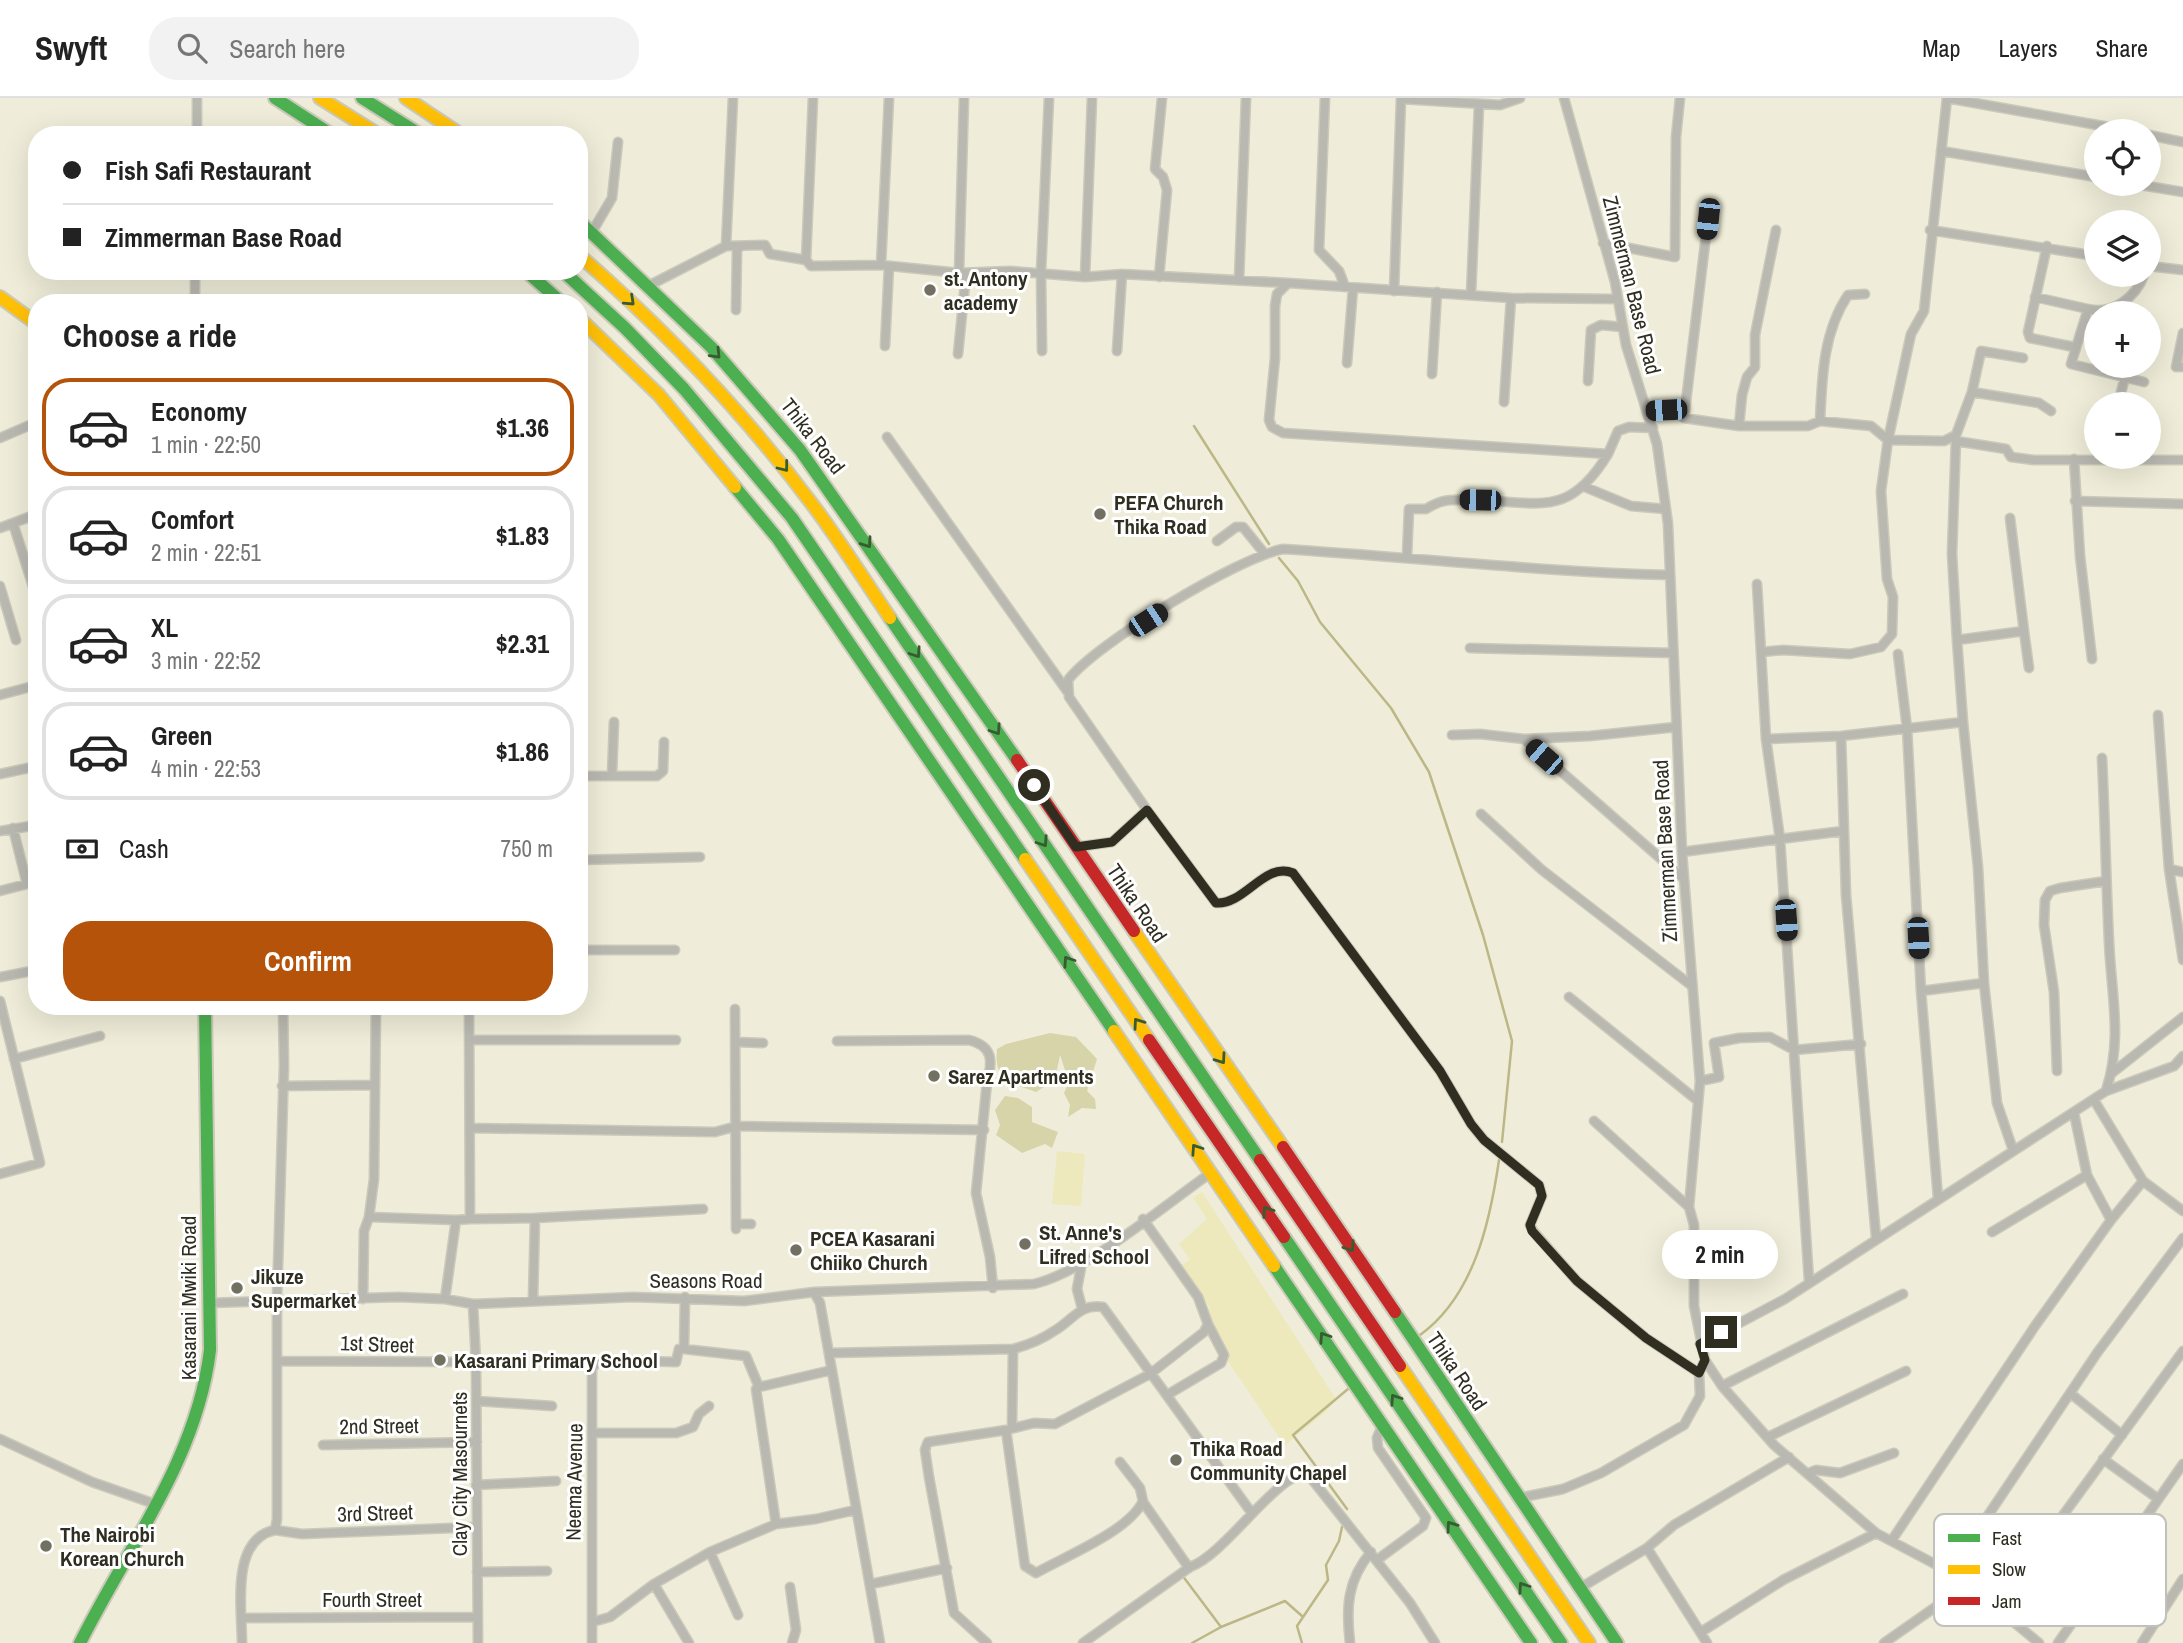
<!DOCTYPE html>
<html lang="en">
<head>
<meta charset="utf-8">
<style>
  :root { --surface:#fff; --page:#f2f2f2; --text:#222; --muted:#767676; --line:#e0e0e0; --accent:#b45309 }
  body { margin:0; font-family:"Archivo Narrow",sans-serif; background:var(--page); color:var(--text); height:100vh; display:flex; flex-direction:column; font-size:26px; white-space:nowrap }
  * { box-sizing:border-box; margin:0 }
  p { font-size:23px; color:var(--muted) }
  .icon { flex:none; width:38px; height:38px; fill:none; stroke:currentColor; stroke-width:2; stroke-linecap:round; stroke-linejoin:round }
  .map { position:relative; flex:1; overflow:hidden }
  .side { position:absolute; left:28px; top:196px; width:560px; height:721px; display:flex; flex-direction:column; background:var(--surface); border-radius:28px; box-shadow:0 7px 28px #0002 }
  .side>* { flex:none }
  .hud { position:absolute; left:28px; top:28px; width:560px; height:154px; border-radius:28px; box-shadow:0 7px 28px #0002; display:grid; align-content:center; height:154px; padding:0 35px; background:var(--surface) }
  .controls { position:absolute; left:2084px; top:21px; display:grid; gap:14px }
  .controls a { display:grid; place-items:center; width:77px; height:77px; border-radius:50%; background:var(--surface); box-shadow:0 7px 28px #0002; font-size:35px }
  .end { position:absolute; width:32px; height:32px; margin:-16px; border:9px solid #2f2e20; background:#fff; box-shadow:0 0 0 4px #fff }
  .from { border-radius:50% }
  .bubble { position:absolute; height:49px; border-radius:24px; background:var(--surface); box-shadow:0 7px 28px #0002; font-size:23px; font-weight:700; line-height:49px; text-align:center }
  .car { position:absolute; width:21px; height:42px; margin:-21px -10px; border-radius:9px; box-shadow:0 0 5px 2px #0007; background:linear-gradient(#222 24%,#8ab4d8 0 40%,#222 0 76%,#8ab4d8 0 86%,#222 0) }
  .hud b { display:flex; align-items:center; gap:24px; height:66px; font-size:26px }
  .hud b+b { border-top:2px solid var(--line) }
  .hud i { width:18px; height:18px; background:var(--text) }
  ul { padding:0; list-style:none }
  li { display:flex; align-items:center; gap:21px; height:98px; margin:0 14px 10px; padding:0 21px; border:4px solid var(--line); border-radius:28px }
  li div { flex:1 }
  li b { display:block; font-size:26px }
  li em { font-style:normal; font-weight:700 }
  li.current { border-color:var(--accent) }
  li>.icon { width:63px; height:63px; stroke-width:1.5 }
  h2 { padding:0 35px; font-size:32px; line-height:84px }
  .pay { display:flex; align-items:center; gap:18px; height:77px; padding:0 35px; font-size:26px }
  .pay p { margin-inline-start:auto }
  .primary-button { display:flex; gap:14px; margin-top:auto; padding:14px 35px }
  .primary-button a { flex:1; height:80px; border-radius:28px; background:var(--accent); color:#fff; font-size:28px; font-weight:700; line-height:80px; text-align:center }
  header { display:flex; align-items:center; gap:42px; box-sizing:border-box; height:98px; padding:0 35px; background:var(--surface); border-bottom:2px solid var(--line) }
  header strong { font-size:33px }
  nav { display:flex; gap:38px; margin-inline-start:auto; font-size:24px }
  .search { width:490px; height:63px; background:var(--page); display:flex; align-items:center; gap:18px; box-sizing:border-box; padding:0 24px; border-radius:28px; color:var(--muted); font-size:26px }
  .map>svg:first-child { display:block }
</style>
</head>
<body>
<header>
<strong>Swyft</strong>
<div class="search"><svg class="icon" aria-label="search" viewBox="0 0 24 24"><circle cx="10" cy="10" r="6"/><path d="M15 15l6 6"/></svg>Search here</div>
<nav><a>Map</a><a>Layers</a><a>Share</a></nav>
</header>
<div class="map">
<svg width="2183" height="1545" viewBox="0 0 2183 1545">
  <rect width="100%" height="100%" fill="#efedd9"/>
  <!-- green -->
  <path fill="#ede9bd" d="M1057,1053L1085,1056L1081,1108L1052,1106Z
    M1202,1094L1336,1301C1324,1320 1301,1331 1285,1348L1213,1241L1209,1209L1181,1167L1190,1162L1179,1146L1207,1121L1193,1100Z"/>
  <!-- forest -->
  <path fill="#d8d4a9" d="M1050,935L1076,939L1097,961L1087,993L1095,1001L1096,1011L1082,1010L1068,1019L1070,1007L1064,995L1069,984L1060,957L1055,982L1036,994C1009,984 994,983 997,951L1006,946Z
    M1005,998L1018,1000L1032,1009V1024L1058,1034L1052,1050L1045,1046L1022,1055L996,1037L1000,1027L995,1012Z"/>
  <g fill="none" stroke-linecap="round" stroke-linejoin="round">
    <!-- stream -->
    <path stroke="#bcb787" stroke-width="2.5" d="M1194,328L1269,446
      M1279,460L1298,483L1320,524L1391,610L1429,674L1483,837L1512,943L1502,1044
      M1420,1237C1474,1198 1490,1124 1499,1062
      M1347,1411L1293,1337L1348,1291
      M1182,1477L1221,1529L1285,1503L1302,1518
      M1192,1545L1221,1529
      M1302,1545L1297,1528L1328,1482L1326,1467L1339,1443L1342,1429"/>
    <defs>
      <path id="street" d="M197,0V37
        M1325,0L1319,152L1339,173L1345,189
        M1947,0L2131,33
        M2149,37L2183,44
        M1941,53L2096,79
        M2135,86L2183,94
        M1930,132L2096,158
        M592,134L612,100L618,44
        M1603,145L1675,159L1676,39L1680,0
        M726,148L765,147L770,156L806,162L811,168L881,167L959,175L1010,173L1085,179L1122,176L1288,185
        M2047,148L2028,234L2030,240L2074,249
        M806,162L813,0
        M881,167L889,0
        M2149,168L2183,172
        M959,175L964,0
        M1085,179L1092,0
        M1159,179L1167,92L1163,79L1155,71L1162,0
        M1239,182L1246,0
        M650,187L726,148L733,0
        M1394,193L1401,1L1500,7L1520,0
        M1471,197L1479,7
        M2035,199L2088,211
        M1618,201L1511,200L1288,185L1277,196L1275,208V260L1269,322L1272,329L1283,335L1608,356L1618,333L1629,329L1653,330
        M195,205V173
        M736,212L737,152L741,148
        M2183,235L2176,269H2183
        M885,248L889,168
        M1042,253L1041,174L1049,0
        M1117,253L1122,176
        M958,256L966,176
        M1347,265L1353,190
        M1432,276L1437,194
        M1588,283L1591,232L1601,227L1622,229
        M2144,284L2071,266L2088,211C2113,217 2136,199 2144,177
        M1972,294L1981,253L2023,260
        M1504,304L1511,200
        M2118,306L2125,279
        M1648,312H1676L1684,320L1739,328H1808L1820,323L1871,328L1888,342L1944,343L1956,337L1972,294L2039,305L2051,313
        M1684,320L1708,121
        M1820,323C1822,280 1823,234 1848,197L1865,196
        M1739,328L1742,297L1747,279L1755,269V237L1776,132
        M887,339L1067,593
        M0,340L37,324
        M1956,340L1952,456L1957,542
        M1956,343L2006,351L2011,359L2034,362H2183
        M2074,361L2080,458L2092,561
        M1585,389L1631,408L1666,411
        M2075,403L2183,406
        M2010,420L2024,533
        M13,425L37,501
        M0,430L37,416
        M1217,443L1236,429H1243L1264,455
        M1407,458L1409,411H1426C1441,401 1453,401 1472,402C1538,403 1568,422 1608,356
        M0,488L16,542
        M1470,550L1672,555
        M1761,554L1783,552L1850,556L1881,549L1892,536L1893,499L1887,481L1881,393L1888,342L1911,236L1924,213L1947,0
        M1898,556L1907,630L1921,893L1938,1100
        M0,597L37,587
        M2158,617L2169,771L2183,774
        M1963,624L1957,542L2024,533L2029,570
        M1452,637L1480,636L1524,641L1590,638L1676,629
        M1841,638L1846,797L1876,1139
        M1524,641L1684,781
        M1766,641L1841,638L1963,624L1978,769L1984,885
        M0,676L37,668
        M579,678H657L663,673L664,644
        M612,678L614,624
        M1147,712L1216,805C1245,807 1265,763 1293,775L1440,973L1471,1026L1484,1042L1539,1087L1542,1098L1530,1127L1533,1133L1577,1183L1646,1240L1699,1275
        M1481,716L1542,772L1692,888
        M0,733L37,727
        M1076,749L1112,744L1147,712L1069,599L1068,582C1095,546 1239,459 1283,451C1412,459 1541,474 1669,477
        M1682,754L1780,741L1766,641L1757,486
        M579,762L700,759
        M2169,771L2183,862
        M0,793L27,786L13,730
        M579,852H675
        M0,879L37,872
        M1921,893L1984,885L1997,1005L2013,1052
        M1569,899L1698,1003
        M0,903L40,1065L0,1076
        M376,908L374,1081L369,1119L456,1122
        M735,911L736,1131
        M469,942H676
        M837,943L969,942C993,948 993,963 987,984L976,1095L990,1159L993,1190
        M735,944L763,945
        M14,961L100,938
        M2057,973L2054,894L2044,827L2045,802L2050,793L2060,790L2106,783
        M2112,975L2183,919
        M1700,983L1719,979L1714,945L1739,940L1770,939L1794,952L1861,946
        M282,988L375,987
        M2106,993L2174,968L2183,958
        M2094,1002L2143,1083L2183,1113
        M1594,1023L1689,1109
        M471,1030L715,1034L737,1028L984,1032
        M470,1121L535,1120
        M2111,1122L2143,1083
        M736,1126H751
        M1992,1134L2087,1077
        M1082,1164L1077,1191L1082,1210
        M1809,1183L1780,741L1843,733
        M814,1194L820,1205L880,1545
        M363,1201L364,1133L369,1119
        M445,1201L456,1122L470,1121L469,908
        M533,1202L535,1120L703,1111
        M209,1205L398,1199L445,1201L473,1206L633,1199L744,1203L814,1194L1034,1186C1086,1174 1166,1106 1212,1074
        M473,1206L476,1264L478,1545
        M1700,1246L1785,1201L2106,993C2123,940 2111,896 2109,843C2106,782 2105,722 2102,660
        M684,1251L746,1258L759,1289L756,1291L776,1426
        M829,1255L1013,1251C1028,1247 1041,1242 1054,1233C1072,1223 1080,1205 1103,1209L1251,1414
        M1705,1262L1722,1288L1774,1347L1876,1435L1950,1474L1964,1489L1994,1512L2004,1516L2039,1545
        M277,1263L476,1264
        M1722,1288L1903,1196
        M759,1289L832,1272
        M2070,1295L2122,1337
        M1167,1297L1221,1265L1224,1257L1208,1226
        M477,1303L552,1308
        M1012,1329L1013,1251
        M1006,1332L1034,1325L1055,1326L1150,1276L1204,1234L1208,1226L1198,1199L1143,1121
        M593,1335H676L693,1329L699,1316L709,1308
        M1768,1339L1906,1273
        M0,1341L92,1384L155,1406
        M323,1347L477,1344
        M2103,1361L2157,1400
        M1809,1375L1816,1372L1840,1375L1894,1355
        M476,1387L556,1383
        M1519,1400L1563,1391L1601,1375L1684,1327L1700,1298L1699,1275L1705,1262L1694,1208V1127L1689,1109L1700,983L1682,754L1668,426L1657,346L1626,247L1615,184L1564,0
        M1143,1404L1189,1470
        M275,1432L302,1436L477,1429
        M1892,1442L2035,1228L2111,1122L2087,1077L2074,1015
        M710,1454L738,1517
        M1377,1462L1423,1428L1426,1420L1378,1350L1377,1340L1382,1328
        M477,1474L547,1473
        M1950,1474L2097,1255L2183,1140
        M654,1486L689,1545
        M871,1486L947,1470
        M790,1489L796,1532L792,1545
        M1580,1490L1647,1450
        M2004,1516L2061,1420L2183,1253
        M242,1520L478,1519
        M592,1524L610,1519L654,1486L710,1454L776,1426L816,1421L855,1412
        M1701,1534L1783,1482L1876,1435
        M242,1545C242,1511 230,1441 275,1432L277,1421V1202L284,968L283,908
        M592,1545V1271L596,1265L608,1262L676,1264L679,1251H684L685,1199
        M987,1545L954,1515L929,1379L925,1352L928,1344L1006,1332L1025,1468L1036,1475C1066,1458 1129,1433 1143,1403L1140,1390L1120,1364
        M1083,1545L1190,1469C1226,1456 1275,1377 1307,1375L1410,1505L1435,1545
        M1350,1545C1346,1510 1347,1482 1371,1454
        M1707,1545L1647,1450L1674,1427L1789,1359
        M1884,1545L1964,1489
        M2058,1545L2183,1366
        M2142,1545L2183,1481"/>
      <path id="fast" d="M275,0L332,37
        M362,0L421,37
        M579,123L711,249L800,352L1017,662
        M526,173L562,205
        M563,173L625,230L684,291L792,420L1025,761
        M735,389L778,441L1114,933
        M890,520L1260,1062
        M1284,1139L1561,1545
        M1274,1168L1531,1545
        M1395,1214L1617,1545
        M80,1545C128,1449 197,1361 210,1252L205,908"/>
      <path id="slow" d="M320,0L379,37
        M406,0L461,37
        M579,157C666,233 746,317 815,410C841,445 865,483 890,520
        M0,199L37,226
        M579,220L659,297L735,389
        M1025,761L1149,942
        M1134,833L1283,1049
        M1114,933L1274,1168
        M1400,1268L1589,1545"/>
      <path id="jam" d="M1017,662L1134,833
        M1149,942L1284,1139
        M1283,1049L1395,1214
        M1260,1062L1400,1268"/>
    </defs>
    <!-- street casing -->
    <use href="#street" stroke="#cbc9b9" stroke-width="11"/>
    <!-- fast casing -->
    <use href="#fast" stroke="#cbc9b9" stroke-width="16"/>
    <!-- slow casing -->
    <use href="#slow" stroke="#cbc9b9" stroke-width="16"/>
    <!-- jam casing -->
    <use href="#jam" stroke="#cbc9b9" stroke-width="16"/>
    <!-- street -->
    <use href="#street" stroke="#b9b8b1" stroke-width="8"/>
    <!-- fast -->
    <use href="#fast" stroke="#4caf50" stroke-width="12"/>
    <!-- slow -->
    <use href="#slow" stroke="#ffc107" stroke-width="12"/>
    <!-- jam -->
    <use href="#jam" stroke="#c62828" stroke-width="12"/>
  </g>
  <!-- one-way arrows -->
  <defs><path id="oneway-chevron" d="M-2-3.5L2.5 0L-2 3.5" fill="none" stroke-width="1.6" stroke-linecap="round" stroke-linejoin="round" transform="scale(1.75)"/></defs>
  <g stroke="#395b31">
    <use href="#oneway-chevron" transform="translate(630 203) rotate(43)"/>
    <use href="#oneway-chevron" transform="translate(716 256) rotate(46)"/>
    <use href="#oneway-chevron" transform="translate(784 369) rotate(52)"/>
    <use href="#oneway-chevron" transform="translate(867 445) rotate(55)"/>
    <use href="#oneway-chevron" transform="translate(916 555) rotate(56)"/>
    <use href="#oneway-chevron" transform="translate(996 632) rotate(56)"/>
    <use href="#oneway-chevron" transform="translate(1043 744) rotate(56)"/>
    <use href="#oneway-chevron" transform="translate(1068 863) rotate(-124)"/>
    <use href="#oneway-chevron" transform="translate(1138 925) rotate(-125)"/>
    <use href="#oneway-chevron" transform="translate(1221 961) rotate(55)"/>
    <use href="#oneway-chevron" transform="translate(1196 1051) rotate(-124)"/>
    <use href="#oneway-chevron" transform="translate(1267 1113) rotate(-124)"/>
    <use href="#oneway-chevron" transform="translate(1350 1149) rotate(56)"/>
    <use href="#oneway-chevron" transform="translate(1324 1239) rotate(-124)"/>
    <use href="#oneway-chevron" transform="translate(1395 1301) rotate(-124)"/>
    <use href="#oneway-chevron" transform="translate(1451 1428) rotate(-125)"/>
    <use href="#oneway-chevron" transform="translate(1523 1489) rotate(-124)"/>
  </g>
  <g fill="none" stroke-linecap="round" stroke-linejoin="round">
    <!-- route -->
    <path stroke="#2f2e20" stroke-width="9" d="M1034,687L1076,749L1112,744L1147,712L1216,805C1245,807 1265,763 1293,775L1440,973L1471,1026L1484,1042L1539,1087L1542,1098L1530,1127L1532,1133L1577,1183L1646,1240L1699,1275L1705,1262L1700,1246L1721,1234"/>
  </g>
  <!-- markers -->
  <g fill="#727161" stroke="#fff" stroke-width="2.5">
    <circle cx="930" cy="192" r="7"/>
    <circle cx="1100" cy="416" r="7"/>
    <circle cx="934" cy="978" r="7"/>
    <circle cx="1025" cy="1146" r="7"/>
    <circle cx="796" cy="1152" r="7"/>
    <circle cx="237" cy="1190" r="7"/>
    <circle cx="440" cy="1262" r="7"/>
    <circle cx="1176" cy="1362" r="7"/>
    <circle cx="46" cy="1448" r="7"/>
  </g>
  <g text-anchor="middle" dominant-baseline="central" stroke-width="6" stroke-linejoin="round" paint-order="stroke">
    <!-- poi labels -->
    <g font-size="21" font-weight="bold" fill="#2f2e20" stroke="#fff" text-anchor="start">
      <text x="944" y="180">st. Antony<tspan x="944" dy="24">academy</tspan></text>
      <text x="1114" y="404">PEFA Church<tspan x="1114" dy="24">Thika Road</tspan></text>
      <text x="948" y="978">Sarez Apartments</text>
      <text x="1039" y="1134">St. Anne's<tspan x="1039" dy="24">Lifred School</tspan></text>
      <text x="810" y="1140">PCEA Kasarani<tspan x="810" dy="24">Chiiko Church</tspan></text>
      <text x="251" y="1178">Jikuze<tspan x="251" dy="24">Supermarket</tspan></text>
      <text x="454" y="1262">Kasarani Primary School</text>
      <text x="1190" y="1350">Thika Road<tspan x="1190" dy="24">Community Chapel</tspan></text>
      <text x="60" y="1436">The Nairobi<tspan x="60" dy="24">Korean Church</tspan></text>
    </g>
    <!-- street labels -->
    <g font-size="21" fill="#2f2e20" stroke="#fff">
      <text transform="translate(1632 187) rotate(76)">Zimmerman Base Road</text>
      <text transform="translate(813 338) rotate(52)">Thika Road</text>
      <text transform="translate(1665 753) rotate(-93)">Zimmerman Base Road</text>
      <text transform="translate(1137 805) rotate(56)">Thika Road</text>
      <text x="706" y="1182">Seasons Road</text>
      <text transform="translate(188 1200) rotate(-90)">Kasarani Mwiki Road</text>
      <text transform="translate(377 1246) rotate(2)">1st Street</text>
      <text transform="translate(1457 1273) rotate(56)">Thika Road</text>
      <text transform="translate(379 1328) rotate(-1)">2nd Street</text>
      <text transform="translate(459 1376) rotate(-90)">Clay City Masournets</text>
      <text transform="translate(574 1384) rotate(-89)">Neema Avenue</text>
      <text transform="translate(375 1415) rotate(-2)">3rd Street</text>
      <text x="372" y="1501">Fourth Street</text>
    </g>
  </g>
  <!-- legend -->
  <rect x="1934" y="1416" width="232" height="112" rx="10" fill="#fff" stroke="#c1c0bc" stroke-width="2"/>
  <rect x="1948" y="1436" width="32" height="8" fill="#4caf50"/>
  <rect x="1948" y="1467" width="32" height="9" fill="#ffc107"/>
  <rect x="1948" y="1499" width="32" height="8" fill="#c62828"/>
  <g font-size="19" fill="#2f2e20">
    <text x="1992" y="1447">Fast</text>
    <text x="1992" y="1478">Slow</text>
    <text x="1992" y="1510">Jam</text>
  </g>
</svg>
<div class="controls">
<a><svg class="icon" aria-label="locate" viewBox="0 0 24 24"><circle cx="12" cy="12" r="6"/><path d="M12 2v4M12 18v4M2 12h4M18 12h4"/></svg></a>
<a><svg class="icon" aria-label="layers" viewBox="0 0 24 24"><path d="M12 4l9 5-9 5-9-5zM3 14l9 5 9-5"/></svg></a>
<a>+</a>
<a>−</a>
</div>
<i class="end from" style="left:1034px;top:687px"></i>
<i class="end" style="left:1721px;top:1234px"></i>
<div class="bubble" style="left:1662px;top:1132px;width:116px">2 min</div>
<i class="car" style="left:1708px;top:121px;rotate:186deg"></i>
<i class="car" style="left:1666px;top:312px;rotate:267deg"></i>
<i class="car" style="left:1480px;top:402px;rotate:271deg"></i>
<i class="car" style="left:1148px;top:522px;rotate:57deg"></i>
<i class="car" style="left:1544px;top:659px;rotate:311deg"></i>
<i class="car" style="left:1786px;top:822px;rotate:176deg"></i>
<i class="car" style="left:1918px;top:840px;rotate:177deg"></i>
<div class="hud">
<b><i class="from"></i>Fish Safi Restaurant</b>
<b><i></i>Zimmerman Base Road</b>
</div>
<section class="side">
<h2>Choose a ride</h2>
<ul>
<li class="current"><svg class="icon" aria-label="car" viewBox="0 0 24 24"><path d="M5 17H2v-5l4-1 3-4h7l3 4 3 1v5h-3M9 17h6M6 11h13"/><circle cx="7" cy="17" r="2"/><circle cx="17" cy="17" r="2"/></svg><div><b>Economy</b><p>1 min · 22:50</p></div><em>$1.36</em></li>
<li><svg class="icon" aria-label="car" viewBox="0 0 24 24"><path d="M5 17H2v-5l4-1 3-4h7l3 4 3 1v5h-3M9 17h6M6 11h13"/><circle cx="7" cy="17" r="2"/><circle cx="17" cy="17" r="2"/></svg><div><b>Comfort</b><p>2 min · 22:51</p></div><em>$1.83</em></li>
<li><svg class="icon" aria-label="car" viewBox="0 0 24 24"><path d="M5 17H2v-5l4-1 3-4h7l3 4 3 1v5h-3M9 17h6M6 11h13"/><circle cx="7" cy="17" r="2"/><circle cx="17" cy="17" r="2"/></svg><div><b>XL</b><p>3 min · 22:52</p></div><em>$2.31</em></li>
<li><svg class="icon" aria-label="car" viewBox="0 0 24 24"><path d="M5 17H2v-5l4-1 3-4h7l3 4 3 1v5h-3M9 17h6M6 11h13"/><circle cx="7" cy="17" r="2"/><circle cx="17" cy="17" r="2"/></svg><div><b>Green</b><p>4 min · 22:53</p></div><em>$1.86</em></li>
</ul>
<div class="pay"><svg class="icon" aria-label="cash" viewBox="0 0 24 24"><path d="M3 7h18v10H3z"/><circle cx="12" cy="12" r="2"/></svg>Cash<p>750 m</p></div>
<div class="primary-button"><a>Confirm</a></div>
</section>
</div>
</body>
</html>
